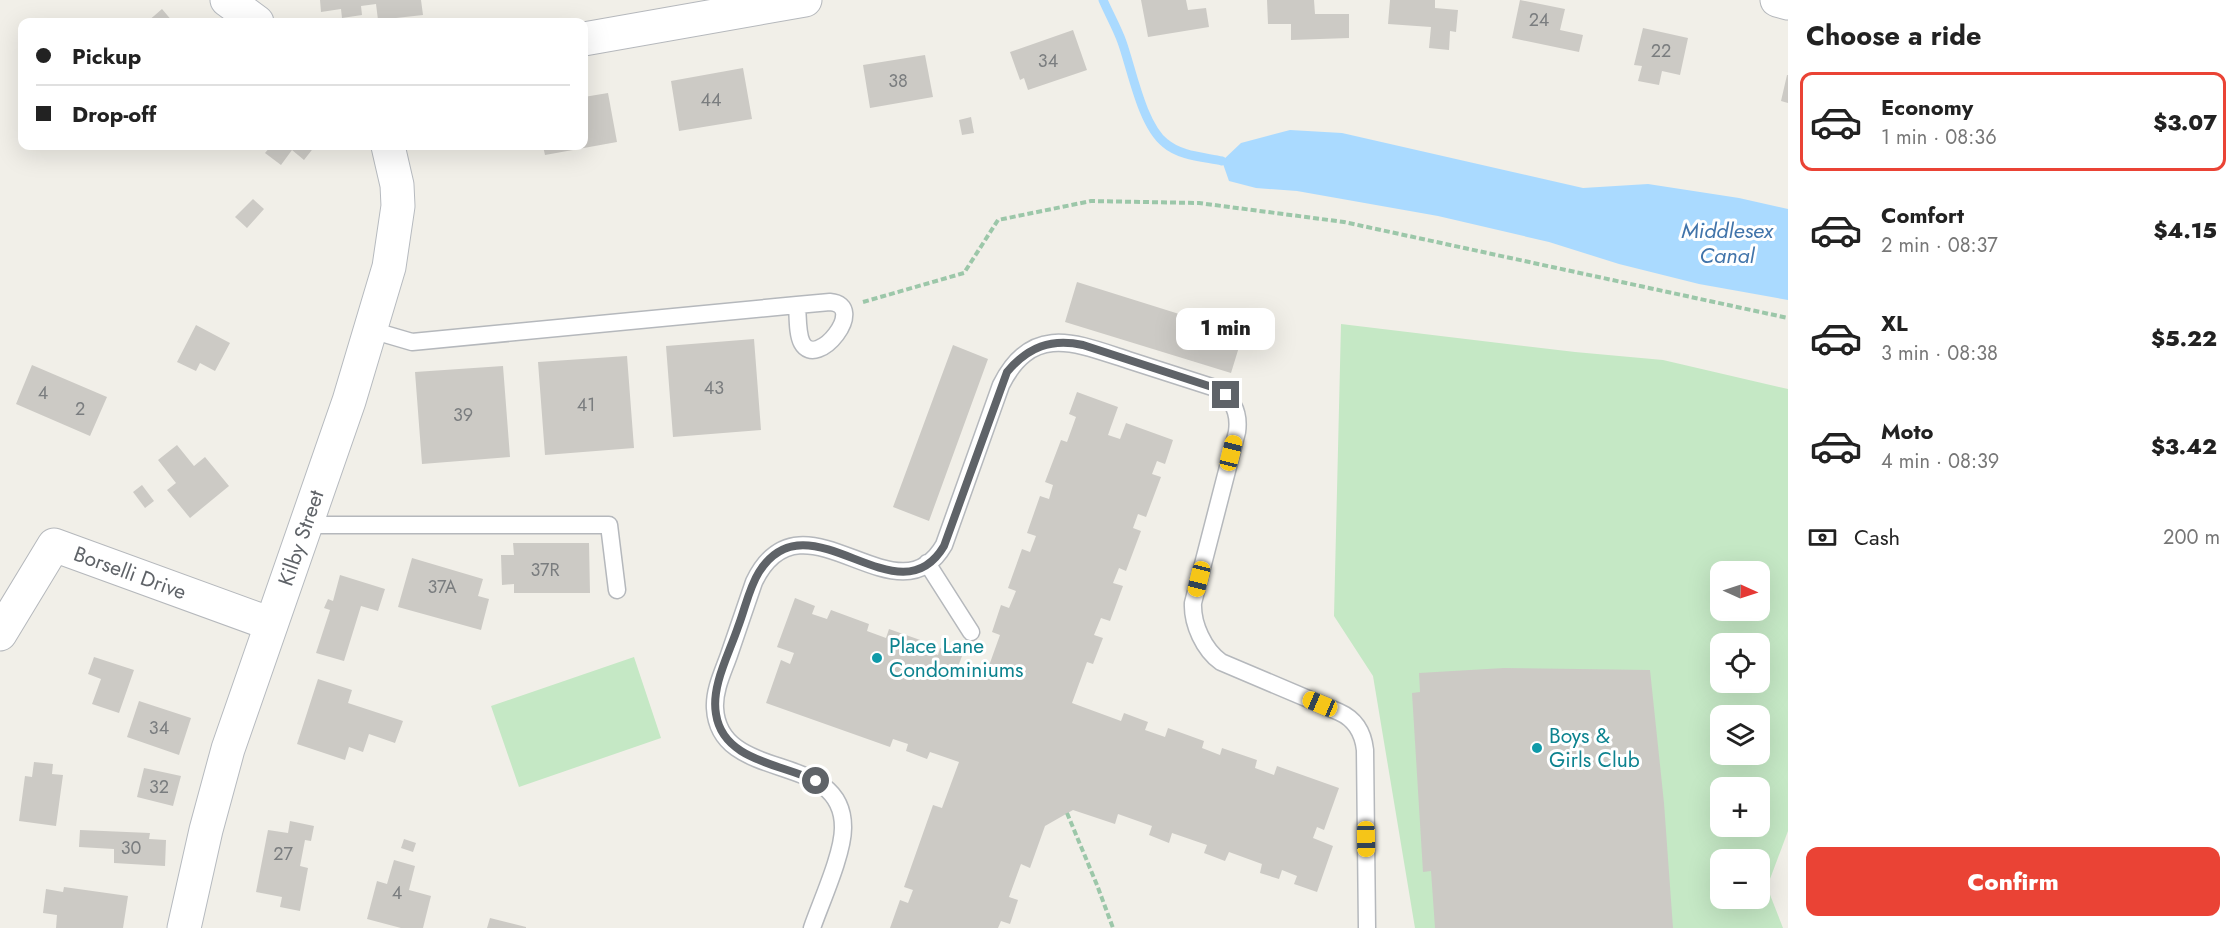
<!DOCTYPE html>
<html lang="en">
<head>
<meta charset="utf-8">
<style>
  :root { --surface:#fff; --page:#f6f6f6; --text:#222; --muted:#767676; --line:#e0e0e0; --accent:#ea4335 }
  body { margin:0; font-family:Jost,sans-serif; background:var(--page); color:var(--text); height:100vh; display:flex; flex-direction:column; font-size:22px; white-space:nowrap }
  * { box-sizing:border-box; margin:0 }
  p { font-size:20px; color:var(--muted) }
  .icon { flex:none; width:33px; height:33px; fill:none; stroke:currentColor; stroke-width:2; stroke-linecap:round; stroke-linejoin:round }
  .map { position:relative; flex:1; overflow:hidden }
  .drawer { display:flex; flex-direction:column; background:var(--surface); width:450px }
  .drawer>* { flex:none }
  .guide { position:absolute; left:18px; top:18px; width:570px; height:132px; border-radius:12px; box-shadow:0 6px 24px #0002; display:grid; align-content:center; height:132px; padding:0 18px; background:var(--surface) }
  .needle { width:39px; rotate:93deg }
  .buttons { position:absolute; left:1710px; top:561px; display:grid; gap:12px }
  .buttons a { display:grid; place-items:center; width:60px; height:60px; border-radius:12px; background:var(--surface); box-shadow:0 6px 24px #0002; font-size:30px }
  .end { position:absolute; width:27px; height:27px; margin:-14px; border:8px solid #5f6368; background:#fff; box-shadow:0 0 0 3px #fff }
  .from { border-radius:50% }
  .bubble { position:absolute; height:42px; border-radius:12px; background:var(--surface); box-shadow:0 6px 24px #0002; font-size:20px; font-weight:800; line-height:42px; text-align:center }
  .car { position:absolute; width:18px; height:36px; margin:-18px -9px; border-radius:8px; box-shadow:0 0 4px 2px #0007; background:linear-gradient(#f5c518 24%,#345 0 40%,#f5c518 0 76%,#345 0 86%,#f5c518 0) }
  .guide b { display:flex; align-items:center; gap:21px; height:57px; font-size:22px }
  .guide b+b { border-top:2px solid var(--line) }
  .guide i { width:15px; height:15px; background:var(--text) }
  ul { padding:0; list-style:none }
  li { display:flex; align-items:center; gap:18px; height:99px; margin:0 12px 9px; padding:0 6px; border:3px solid transparent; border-radius:12px }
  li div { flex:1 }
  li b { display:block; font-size:22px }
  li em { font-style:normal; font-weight:800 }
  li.on { border-color:var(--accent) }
  li>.icon { width:54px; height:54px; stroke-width:1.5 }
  h2 { padding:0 18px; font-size:27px; line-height:72px }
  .pay { display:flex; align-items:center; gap:15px; height:66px; padding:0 18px; font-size:22px }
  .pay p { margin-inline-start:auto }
  .button { display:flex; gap:12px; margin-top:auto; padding:12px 18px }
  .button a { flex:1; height:69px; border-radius:12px; background:var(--accent); color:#fff; font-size:24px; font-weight:800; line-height:69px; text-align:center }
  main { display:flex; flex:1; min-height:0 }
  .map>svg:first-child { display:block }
</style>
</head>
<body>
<main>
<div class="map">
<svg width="1788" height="928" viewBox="0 0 1788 928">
  <rect width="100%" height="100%" fill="#f1efe8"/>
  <!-- green -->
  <path fill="#c5e8c5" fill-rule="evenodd" d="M1341,324L1575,352L1663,360L1788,389V831L1767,887L1783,928H1415L1373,676L1334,616ZM1720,572H1760V610H1720ZM1720,644H1760V682H1720ZM1720,716H1760V754H1720ZM1720,788H1760V826H1720ZM1720,860H1760V898H1720Z
    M634,657L661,738L519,787L491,706Z"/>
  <!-- water -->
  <path fill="#aadaff" d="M1290,130L1342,133L1583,188L1648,184L1739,198L1788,209V300L1699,284L1619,264L1549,242L1438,216L1297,191L1256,188L1229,181L1222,161L1241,143Z"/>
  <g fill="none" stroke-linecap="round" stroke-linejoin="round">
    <!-- stream -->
    <path stroke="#aadaff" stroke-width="9" d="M1103,0C1109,14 1117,28 1122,42C1132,70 1142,125 1165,143C1180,156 1203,157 1222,161"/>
  </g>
  <!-- building -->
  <path fill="#cccac5" d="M320,0H421L423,15L378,20L376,4L361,6L362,15L342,18L341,9L321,12Z
    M1141,0H1186L1188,10L1206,8L1209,27L1148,37Z
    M1267,0H1314L1315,14H1349V38L1291,40V24H1268Z
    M1390,0H1435V8L1458,10L1456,32L1450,31L1449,50L1429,48L1431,27L1388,24Z
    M1520,0L1565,9L1560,30L1583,35L1579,52L1512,38Z
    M162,9L173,22H147Z
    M1643,28L1688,38L1680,75L1662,71L1659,85L1638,81L1642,66L1634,65Z
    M1073,30L1087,70L1028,90L1024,78L1020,80L1010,52Z
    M925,55L933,97L870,108L863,65Z
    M743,68L752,119L679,131L671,81Z
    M1787,75H1788V103L1781,101Z
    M608,93L617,142L545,155L543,146H584V97Z
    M971,117L974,133L962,135L959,120Z
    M271,146H315L304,160L292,150L281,165L265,153Z
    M253,199L264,209L247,228L235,217Z
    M1077,282L1243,334L1231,373L1065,322Z
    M196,325L230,343L215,371L200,363L196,371L177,362Z
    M754,339L761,430L673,437L666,346Z
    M953,345L988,359L929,521L893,507Z
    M627,356L634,448L545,455L538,362Z
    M32,365L107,397L90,436L16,404Z
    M503,366L510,457L422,464L415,372Z
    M1077,392L1118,407L1108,435L1120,439L1126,423L1173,440L1165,464L1157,461L1152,474L1161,477L1146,517L1138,514L1133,528L1141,531L1126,571L1119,568L1113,583L1123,586L1110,621L1101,618L1094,635L1103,638L1093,664L1087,662L1072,703L1121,721L1124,713L1148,722L1145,730L1165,737L1168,728L1204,741L1202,748L1220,755L1222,748L1257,760L1255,768L1274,775L1277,766L1339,788L1324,830L1317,827L1313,838L1333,846L1317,892L1294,884L1297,876L1282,870L1279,879L1260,873L1262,864L1229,852L1225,861L1204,853L1207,845L1172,833L1169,843L1149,835L1152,826L1118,814L1115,824L1073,810L1045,826L1030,868L1021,864L1009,897L1018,900L1010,924L1001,921L998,928H890L900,900L908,903L913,890L904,887L933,805L942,808L959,762L930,752L927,759L906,751L908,744L893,739L890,747L766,703L781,660L790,664L794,653L777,647L795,598L815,606L812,614L827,619L831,610L869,624L867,631L886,638L889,629L923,641L920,649L938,655L940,648L962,656L959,664L986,674L1000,635L992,632L1001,605L1009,608L1016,591L1008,588L1022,549L1030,552L1036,536L1027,533L1040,496L1049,499L1053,485L1045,482L1061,440L1067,442L1076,417L1069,414Z
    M177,445L194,466L205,457L229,486L190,518L167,490L176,483L158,460Z
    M142,485L154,501L145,508L133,492Z
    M513,543H589L590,593H514V584L502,585L501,555H514Z
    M412,558L483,579L478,596L489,599L481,630L398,607Z
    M340,575L385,589L378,611L361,606L344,661L316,653L330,610L324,608L328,599L333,601Z
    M94,657L134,670L119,713L92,704L101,679L88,674Z
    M1504,668L1650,670L1664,803L1673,928H1435L1431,871L1423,872L1412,693L1420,692L1419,673Z
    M318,679L352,690L348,703L403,721L395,743L369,734L363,752L349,747L345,760L297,744Z
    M139,701L191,718L179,755L127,737Z
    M34,762L53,764L52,774L63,775L56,826L19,821L25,776L32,777Z
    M144,768L181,776L173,806L137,797Z
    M290,821L314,826L311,841L305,840L300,866L308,868L300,911L280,907L282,897L256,892L268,830L288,833Z
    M80,830L150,833L149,839L166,840L165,866L114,863V849L79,847Z
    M404,839L416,843L413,852L401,848Z
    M394,860L415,866L409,890L431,896L423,928H401L367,919L377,881L387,884Z
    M64,887L128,896L123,928H56L57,915L43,913L46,889L63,892Z
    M490,918L526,927V928H487Z"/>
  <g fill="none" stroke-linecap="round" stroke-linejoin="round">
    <defs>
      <path id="lane" d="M371,330L412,342L797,305L830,302C869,305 817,371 802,343C797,334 798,316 797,305
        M305,525H609L617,590
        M927,563L971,632
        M812,928C821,902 843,854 843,828C844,749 719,785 715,708C714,690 723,672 729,655C737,631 746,606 754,582C802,482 897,627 944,545L1001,385C1032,323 1076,343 1128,360C1156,369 1184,378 1212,387C1231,395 1240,411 1237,432L1193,603C1192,624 1204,650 1221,662L1339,712C1355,719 1363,732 1365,750L1367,928"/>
      <path id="street" d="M1777,0L1788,3
        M584,39L805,0
        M0,634L54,545L271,624"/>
      <path id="secondary" d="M227,0L257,22
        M184,928L206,830L228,749L349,401L389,267L398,206L397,185L388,146"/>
    </defs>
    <!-- lane casing -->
    <use href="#lane" stroke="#b5b8bc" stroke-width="19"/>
    <!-- street casing -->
    <use href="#street" stroke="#b5b8bc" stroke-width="35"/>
    <!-- secondary casing -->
    <use href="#secondary" stroke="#b6babf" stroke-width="35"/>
    <!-- path -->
    <path stroke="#9cc7a9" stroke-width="4" stroke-dasharray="6 3" stroke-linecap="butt" d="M863,302L964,273L998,220L1091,201L1199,203L1344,222L1788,318
      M1067,813L1097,885L1113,928"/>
    <!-- lane -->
    <use href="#lane" stroke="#fff" stroke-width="16"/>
    <!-- street -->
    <use href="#street" stroke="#fff" stroke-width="33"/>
    <!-- secondary -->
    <use href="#secondary" stroke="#fff" stroke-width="33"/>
  </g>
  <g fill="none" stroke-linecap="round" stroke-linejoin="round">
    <!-- route -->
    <path stroke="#5f6368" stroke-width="8" d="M816,781C782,764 723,761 716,714C711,686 729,654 738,627C745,609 749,588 759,572C809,492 898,624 944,546L1007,372C1028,347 1051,338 1083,345L1212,387L1226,395"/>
  </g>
  <!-- markers -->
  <g fill="#0f9aa8" stroke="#fff" stroke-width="2">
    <circle cx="877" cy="658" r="6"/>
    <circle cx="1537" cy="748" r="6"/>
  </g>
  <g text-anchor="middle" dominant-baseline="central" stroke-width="6" stroke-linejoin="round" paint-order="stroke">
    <!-- number labels -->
    <g font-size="18" fill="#7a7d7f">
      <text x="1539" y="20">24</text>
      <text x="1661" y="51">22</text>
      <text x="1048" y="61">34</text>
      <text x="898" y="81">38</text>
      <text x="711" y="100">44</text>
      <text x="714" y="388">43</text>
      <text x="43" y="393">4</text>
      <text x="586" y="405">41</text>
      <text x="80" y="409">2</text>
      <text x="463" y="415">39</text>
      <text x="545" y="570">37R</text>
      <text x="442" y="587">37A</text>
      <text x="159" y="728">34</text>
      <text x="159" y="787">32</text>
      <text x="131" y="848">30</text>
      <text x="283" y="854">27</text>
      <text x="397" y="893">4</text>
    </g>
    <!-- street labels -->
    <g font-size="21" fill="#5f6368" stroke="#fff">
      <text transform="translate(301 538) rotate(-71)">Kilby Street</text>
      <text transform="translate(130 573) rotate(20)">Borselli Drive</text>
    </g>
    <!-- culture labels -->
    <g font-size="21" fill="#0d838f" stroke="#fff" text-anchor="start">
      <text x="889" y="646">Place Lane<tspan x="889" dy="24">Condominiums</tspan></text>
      <text x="1549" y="736">Boys &amp;<tspan x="1549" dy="24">Girls Club</tspan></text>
    </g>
    <!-- water labels -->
    <g font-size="22" font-style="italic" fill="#4174aa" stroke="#fff">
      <text x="1727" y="230">Middlesex<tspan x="1727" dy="25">Canal</tspan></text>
    </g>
  </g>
</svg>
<div class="buttons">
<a><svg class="needle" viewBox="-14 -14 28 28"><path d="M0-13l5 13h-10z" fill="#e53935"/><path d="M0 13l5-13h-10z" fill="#767676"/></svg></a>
<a><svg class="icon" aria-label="locate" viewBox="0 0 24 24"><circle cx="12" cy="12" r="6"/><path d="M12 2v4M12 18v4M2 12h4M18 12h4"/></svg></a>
<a><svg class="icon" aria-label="layers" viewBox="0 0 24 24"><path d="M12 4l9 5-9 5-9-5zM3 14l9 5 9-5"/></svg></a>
<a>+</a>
<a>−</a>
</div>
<i class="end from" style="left:816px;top:781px"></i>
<i class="end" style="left:1226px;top:395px"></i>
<div class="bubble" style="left:1176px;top:308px;width:99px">1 min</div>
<i class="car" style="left:1231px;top:453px;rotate:14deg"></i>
<i class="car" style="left:1199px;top:579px;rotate:194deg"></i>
<i class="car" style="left:1320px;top:704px;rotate:293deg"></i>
<i class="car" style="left:1366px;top:839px;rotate:179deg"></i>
<div class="guide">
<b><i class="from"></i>Pickup</b>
<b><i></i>Drop-off</b>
</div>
</div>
<section class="drawer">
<h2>Choose a ride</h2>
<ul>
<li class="on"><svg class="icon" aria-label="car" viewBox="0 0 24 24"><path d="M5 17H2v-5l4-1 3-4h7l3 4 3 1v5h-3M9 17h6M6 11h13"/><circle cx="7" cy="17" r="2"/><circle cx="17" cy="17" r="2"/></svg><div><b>Economy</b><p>1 min · 08:36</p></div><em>$3.07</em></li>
<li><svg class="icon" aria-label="car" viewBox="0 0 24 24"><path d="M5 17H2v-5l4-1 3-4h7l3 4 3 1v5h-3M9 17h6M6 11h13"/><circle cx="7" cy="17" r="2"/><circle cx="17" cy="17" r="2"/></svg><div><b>Comfort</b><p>2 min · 08:37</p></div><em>$4.15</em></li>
<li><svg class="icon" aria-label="car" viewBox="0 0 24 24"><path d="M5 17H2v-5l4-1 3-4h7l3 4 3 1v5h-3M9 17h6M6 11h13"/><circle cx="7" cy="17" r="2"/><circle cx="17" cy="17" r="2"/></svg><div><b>XL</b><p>3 min · 08:38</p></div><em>$5.22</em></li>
<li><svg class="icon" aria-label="car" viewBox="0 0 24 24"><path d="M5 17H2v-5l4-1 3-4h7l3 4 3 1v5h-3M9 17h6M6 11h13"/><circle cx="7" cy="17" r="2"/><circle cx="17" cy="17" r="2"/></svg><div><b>Moto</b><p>4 min · 08:39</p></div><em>$3.42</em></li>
</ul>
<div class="pay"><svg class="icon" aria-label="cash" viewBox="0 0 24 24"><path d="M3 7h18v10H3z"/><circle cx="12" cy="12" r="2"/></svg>Cash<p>200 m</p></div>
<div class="button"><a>Confirm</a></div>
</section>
</main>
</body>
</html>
